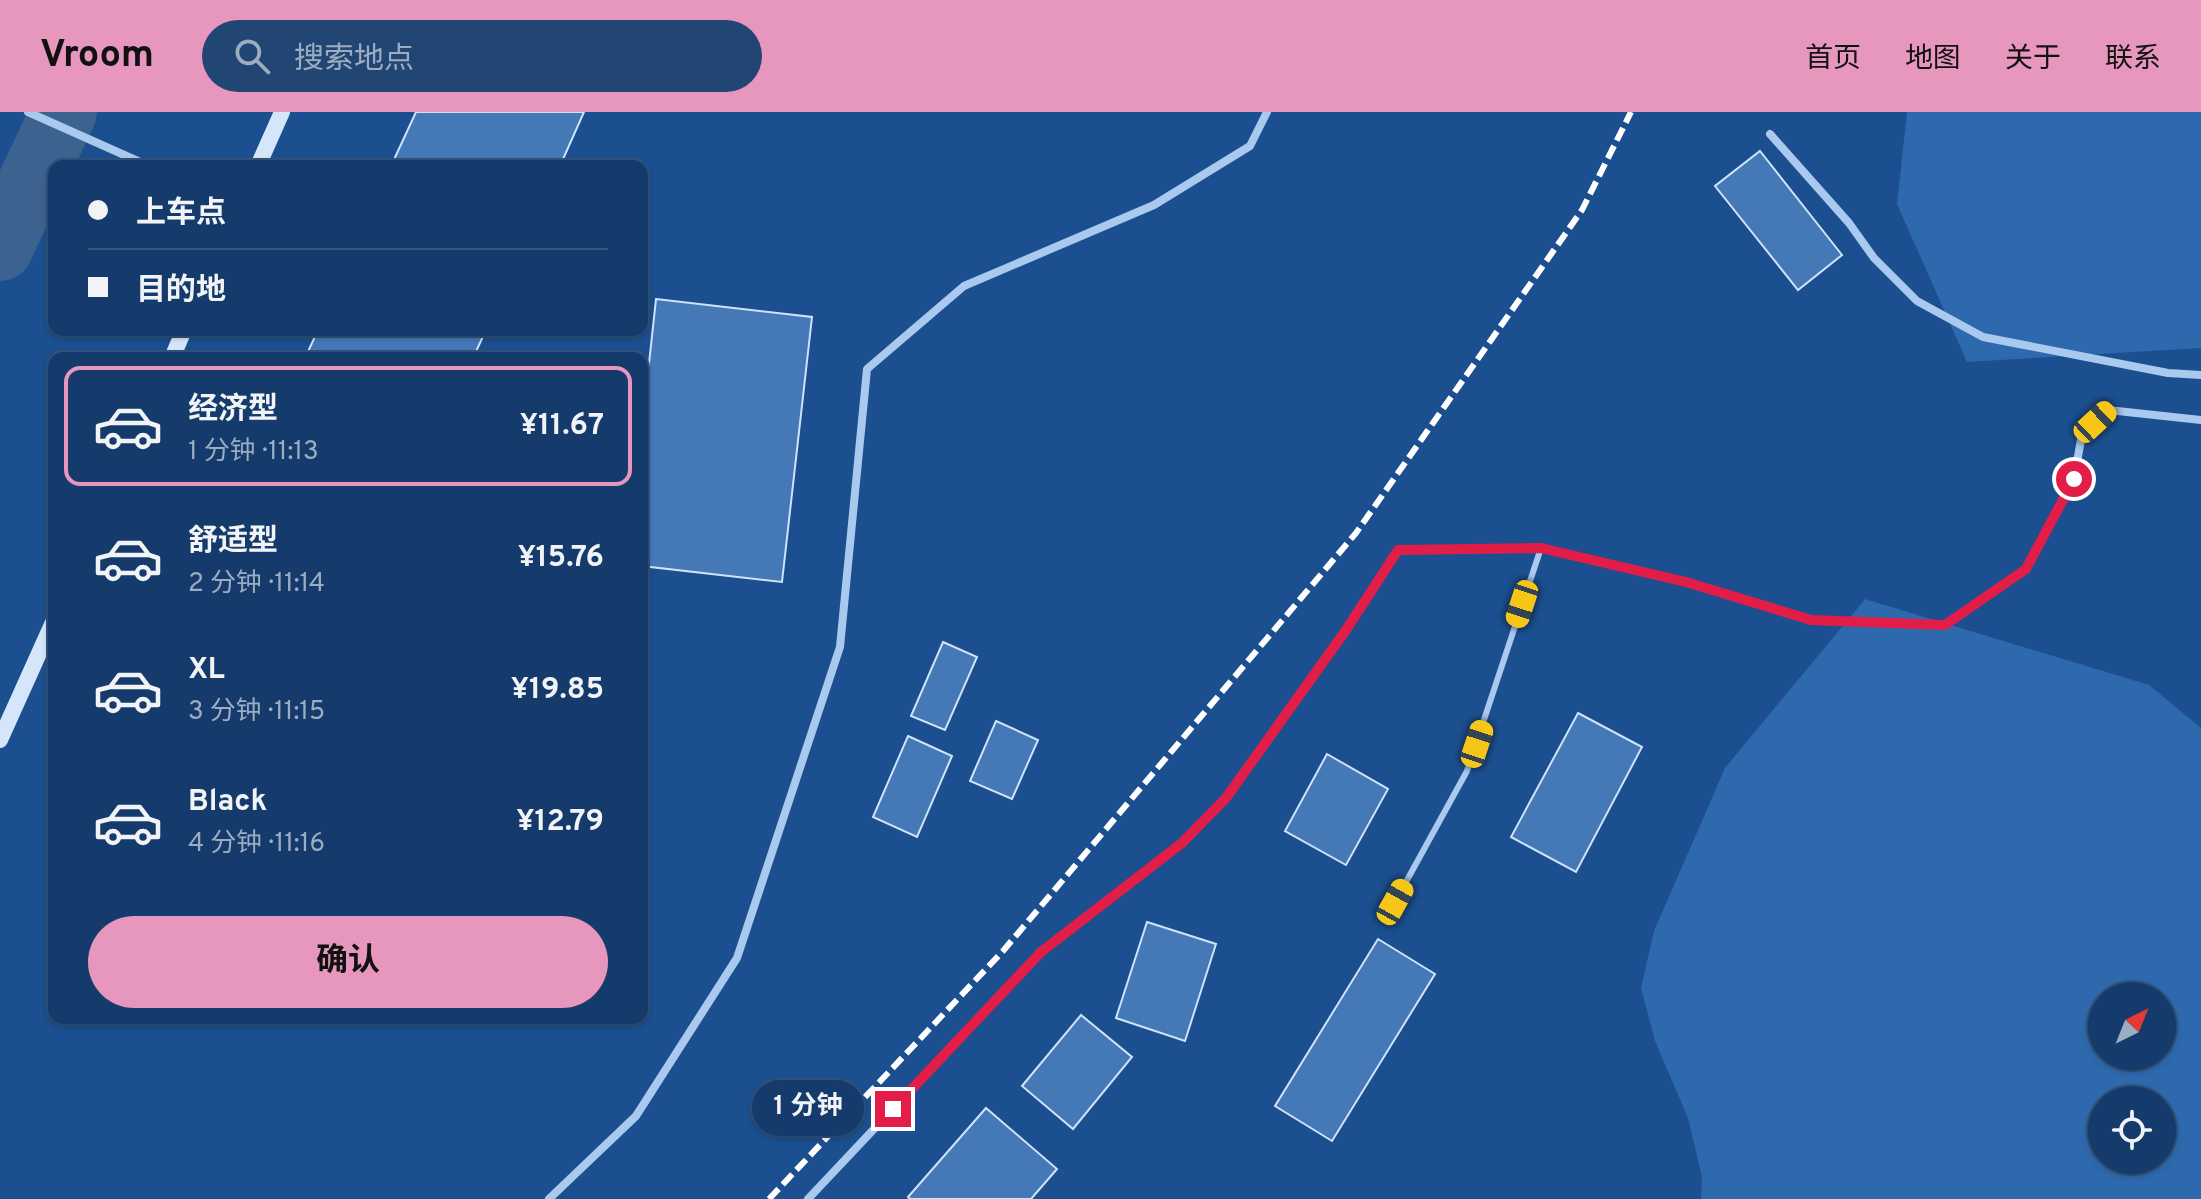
<!DOCTYPE html>
<html lang="zh">
<head>
<meta charset="utf-8">
<style>
  :root { --surface:#143b6b; --page:#214673; --text:#f1f3f6; --muted:#9dadc1; --line:#33557e; --accent:#e797bd }
  body { margin:0; font-family:Overpass,"Noto Sans SC",sans-serif; background:var(--page); color:var(--text); height:100vh; display:flex; flex-direction:column; font-size:30px; white-space:nowrap }
  * { box-sizing:border-box; margin:0 }
  p { font-size:26px; color:var(--muted) }
  .icon { flex:none; width:44px; height:44px; fill:none; stroke:currentColor; stroke-width:2; stroke-linecap:round; stroke-linejoin:round }
  .map { position:relative; flex:1; overflow:hidden }
  .panel { position:absolute; left:48px; top:240px; width:600px; height:672px; display:flex; flex-direction:column; background:var(--surface); border-radius:16px; box-shadow:0 2px 6px #0004,0 0 0 2px var(--line) }
  .panel>* { flex:none }
  .hud { position:absolute; left:48px; top:48px; width:600px; height:176px; border-radius:16px; box-shadow:0 2px 6px #0004,0 0 0 2px var(--line); display:grid; align-content:center; height:176px; padding:0 40px; background:var(--surface) }
  .needle { width:52px; rotate:43deg }
  .controls { position:absolute; left:2088px; top:870px; display:grid; gap:16px }
  .controls a { display:grid; place-items:center; width:88px; height:88px; border-radius:50%; background:var(--surface); box-shadow:0 2px 6px #0004,0 0 0 2px var(--line); font-size:40px }
  .end { position:absolute; width:36px; height:36px; margin:-18px; border:10px solid #e11d48; background:#fff; box-shadow:0 0 0 4px #fff }
  .from { border-radius:50% }
  .bubble { position:absolute; height:56px; border-radius:28px; background:var(--surface); box-shadow:0 2px 6px #0004,0 0 0 2px var(--line); font-size:26px; font-weight:700; line-height:56px; text-align:center }
  .car { position:absolute; width:24px; height:48px; margin:-24px -12px; border-radius:10px; box-shadow:0 0 6px 2px #0007; background:linear-gradient(#f5c518 24%,#345 0 40%,#f5c518 0 76%,#345 0 86%,#f5c518 0) }
  .hud b { display:flex; align-items:center; gap:28px; height:76px; font-size:30px }
  .hud b+b { border-top:2px solid var(--line) }
  .hud i { width:20px; height:20px; background:var(--text) }
  ul { padding:14px 0 0; list-style:none }
  li { display:flex; align-items:center; gap:24px; height:120px; margin:0 16px 12px; padding:0 24px; border:4px solid transparent; border-radius:16px }
  li div { flex:1 }
  li b { display:block; font-size:30px }
  li em { font-style:normal; font-weight:700 }
  li.selected { border-color:var(--accent) }
  li>.icon { width:72px; height:72px; stroke-width:1.5 }
  .action { display:flex; gap:16px; margin-top:auto; padding:16px 40px }
  .action a { flex:1; height:92px; border-radius:48px; background:var(--accent); color:#111; font-size:32px; font-weight:700; line-height:92px; text-align:center }
  header { display:flex; align-items:center; gap:48px; box-sizing:border-box; height:112px; padding:0 40px; background:var(--accent); color:#111 }
  header strong { font-size:38px }
  nav { display:flex; gap:44px; margin-inline-start:auto; font-size:28px }
  .search { width:560px; height:72px; background:var(--page); display:flex; align-items:center; gap:20px; box-sizing:border-box; padding:0 28px; border-radius:44px; color:var(--muted); font-size:30px }
  .map>svg:first-child { display:block }
</style>
</head>
<body>
<header>
<strong>Vroom</strong>
<div class="search"><svg class="icon" aria-label="search" viewBox="0 0 24 24"><circle cx="10" cy="10" r="6"/><path d="M15 15l6 6"/></svg>搜索地点</div>
<nav><a>首页</a><a>地图</a><a>关于</a><a>联系</a></nav>
</header>
<div class="map">
<svg width="2201" height="1087" viewBox="0 0 2201 1087">
  <rect width="100%" height="100%" fill="#1b4f8f"/>
  <!-- green -->
  <path fill="#2e69ad" fill-rule="evenodd" d="M1907,0H2201V236L1967,250L1897,92Z
    M1865,487L2149,573L2201,616V1087H1701L1702,1065L1688,1006L1655,929L1641,876L1654,819L1725,656ZM2102,884H2162V944H2102ZM2102,988H2162V1048H2102Z"/>
  <g fill="none" stroke-linecap="round" stroke-linejoin="round">
    <!-- river -->
    <path stroke="#3c6290" stroke-width="66" d="M0,136L64,0"/>
  </g>
  <!-- building -->
  <path fill="#4478b7" stroke="#cfe3fa" stroke-width="2" d="M416,0H584L560,54H391Z
    M1760,39L1842,143L1798,178L1715,74Z
    M656,187L812,205L782,470L642,454V316Z
    M318,218H486L473,246H305Z
    M943,530L977,545L945,618L911,604Z
    M1578,601L1642,635L1576,760L1511,725Z
    M996,609L1038,628L1012,687L970,669Z
    M908,624L952,644L917,725L873,705Z
    M1327,642L1388,677L1346,753L1285,719Z
    M1147,810L1216,832L1185,929L1116,906Z
    M1378,827L1435,862L1332,1029L1275,994Z
    M1081,903L1132,945L1073,1017L1022,974Z
    M986,996L1057,1057L1031,1087H910L908,1085Z"/>
  <g fill="none" stroke-linecap="round" stroke-linejoin="round">
    <!-- lane -->
    <path stroke="#a9c9ee" stroke-width="6" d="M1395,790L1467,659L1541,436"/>
    <!-- street -->
    <path stroke="#a9c9ee" stroke-width="8" d="M28,0L149,54
      M1770,22L1849,111L1874,146L1917,189L1983,225L2168,261L2201,263
      M549,1087L636,1004L737,846L840,535L867,257L964,174L1154,93L1250,34L1267,0
      M808,1087L1041,840L1182,731L1226,686L1346,518L1398,438L1541,436L1686,470L1811,508L1945,513L2026,457L2074,367L2082,322L2108,298L2201,308"/>
    <!-- secondary -->
    <path stroke="#d6e6fa" stroke-width="16" d="M258,54L282,0
      M172,246L184,218
      M0,628L54,508"/>
    <!-- rail -->
    <path stroke="#fff" stroke-width="6" stroke-dasharray="14 6" stroke-linecap="butt" d="M769,1087L1003,839L1356,421L1582,98L1631,0"/>
  </g>
  <g fill="none" stroke-linecap="round" stroke-linejoin="round">
    <!-- route -->
    <path stroke="#e11d48" stroke-width="10" d="M893,997L1041,840L1182,731L1226,686L1346,518L1398,438L1541,436L1686,470L1811,508L1945,513L2026,457L2074,367"/>
  </g>
</svg>
<div class="controls">
<a><svg class="needle" viewBox="-14 -14 28 28"><path d="M0-13l5 13h-10z" fill="#e53935"/><path d="M0 13l5-13h-10z" fill="#9dadc1"/></svg></a>
<a><svg class="icon" aria-label="locate" viewBox="0 0 24 24"><circle cx="12" cy="12" r="6"/><path d="M12 2v4M12 18v4M2 12h4M18 12h4"/></svg></a>
</div>
<i class="end from" style="left:2074px;top:367px"></i>
<i class="end" style="left:893px;top:997px"></i>
<div class="bubble" style="left:752px;top:968px;width:112px">1 分钟</div>
<i class="car" style="left:2095px;top:310px;rotate:47deg"></i>
<i class="car" style="left:1522px;top:492px;rotate:198deg"></i>
<i class="car" style="left:1477px;top:632px;rotate:18deg"></i>
<i class="car" style="left:1395px;top:790px;rotate:29deg"></i>
<div class="hud">
<b><i class="from"></i>上车点</b>
<b><i></i>目的地</b>
</div>
<section class="panel">
<ul>
<li class="selected"><svg class="icon" aria-label="car" viewBox="0 0 24 24"><path d="M5 17H2v-5l4-1 3-4h7l3 4 3 1v5h-3M9 17h6M6 11h13"/><circle cx="7" cy="17" r="2"/><circle cx="17" cy="17" r="2"/></svg><div><b>经济型</b><p>1 分钟 · 11:13</p></div><em>¥11.67</em></li>
<li><svg class="icon" aria-label="car" viewBox="0 0 24 24"><path d="M5 17H2v-5l4-1 3-4h7l3 4 3 1v5h-3M9 17h6M6 11h13"/><circle cx="7" cy="17" r="2"/><circle cx="17" cy="17" r="2"/></svg><div><b>舒适型</b><p>2 分钟 · 11:14</p></div><em>¥15.76</em></li>
<li><svg class="icon" aria-label="car" viewBox="0 0 24 24"><path d="M5 17H2v-5l4-1 3-4h7l3 4 3 1v5h-3M9 17h6M6 11h13"/><circle cx="7" cy="17" r="2"/><circle cx="17" cy="17" r="2"/></svg><div><b>XL</b><p>3 分钟 · 11:15</p></div><em>¥19.85</em></li>
<li><svg class="icon" aria-label="car" viewBox="0 0 24 24"><path d="M5 17H2v-5l4-1 3-4h7l3 4 3 1v5h-3M9 17h6M6 11h13"/><circle cx="7" cy="17" r="2"/><circle cx="17" cy="17" r="2"/></svg><div><b>Black</b><p>4 分钟 · 11:16</p></div><em>¥12.79</em></li>
</ul>
<div class="action"><a>确认</a></div>
</section>
</div>
</body>
</html>
